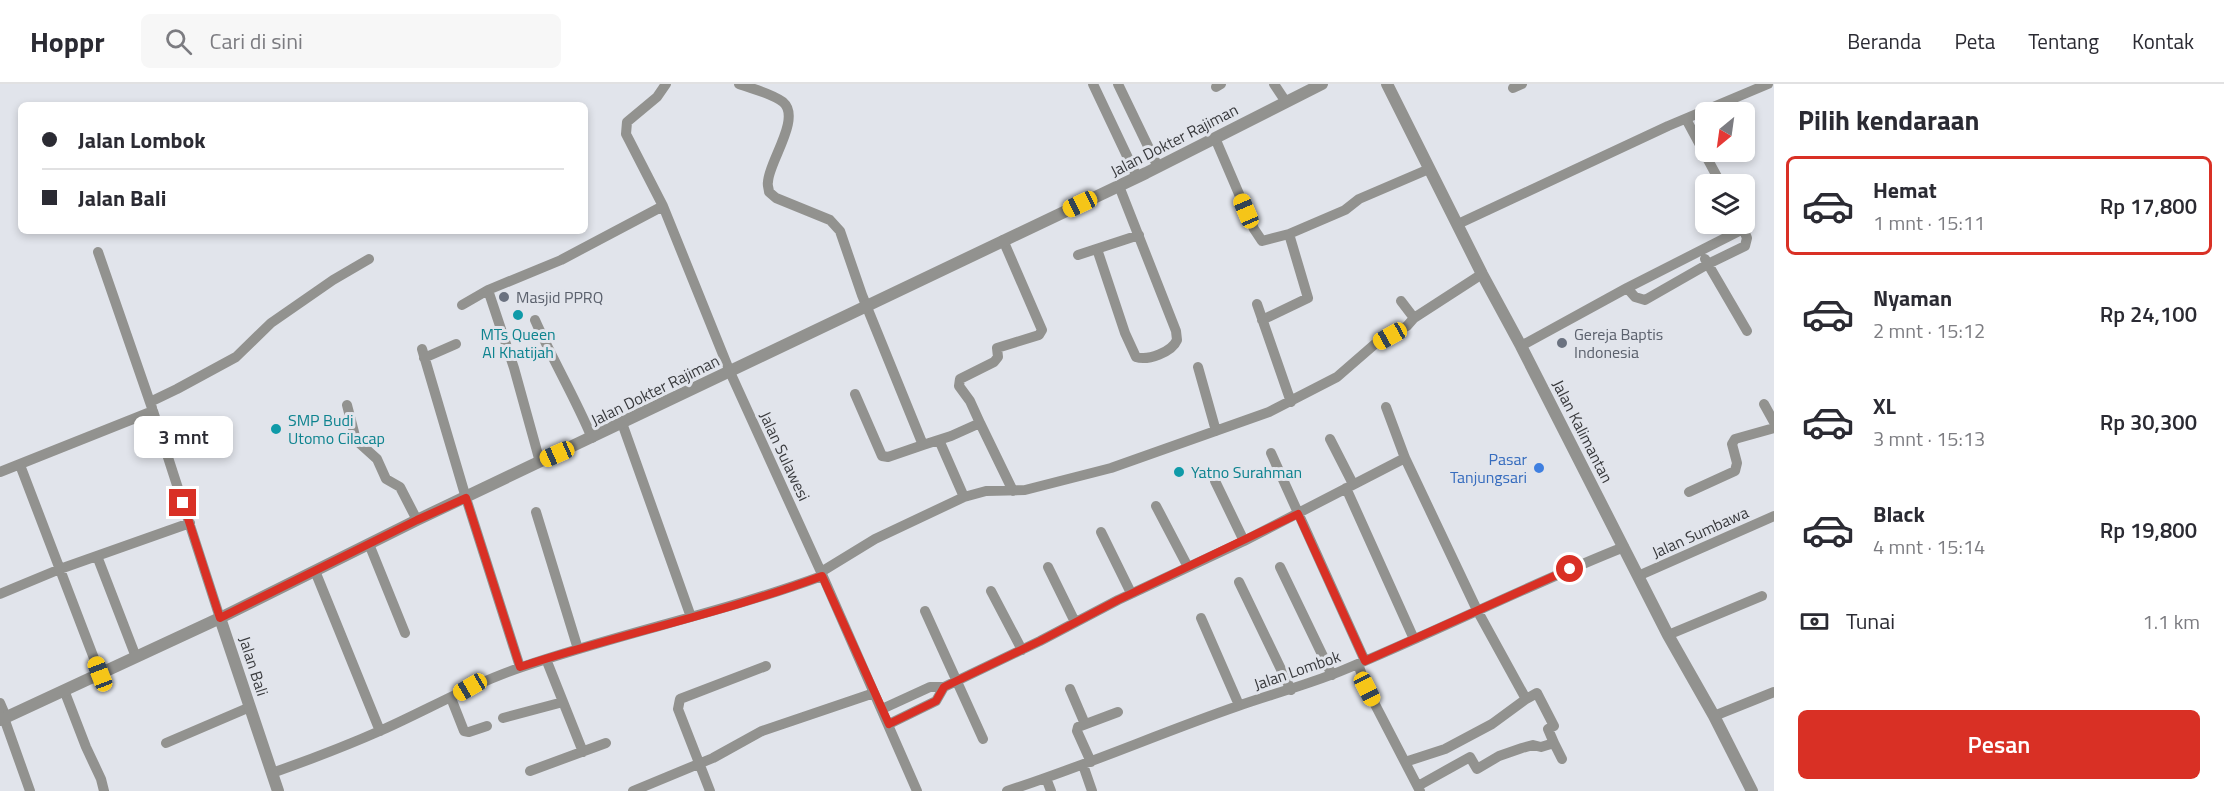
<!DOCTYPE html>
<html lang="id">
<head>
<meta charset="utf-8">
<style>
  :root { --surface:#fff; --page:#f7f7f7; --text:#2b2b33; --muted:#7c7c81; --line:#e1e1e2; --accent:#d93025 }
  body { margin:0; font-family:"Titillium Web",sans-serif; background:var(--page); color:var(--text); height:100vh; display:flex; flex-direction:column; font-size:22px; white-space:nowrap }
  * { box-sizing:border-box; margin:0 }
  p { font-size:20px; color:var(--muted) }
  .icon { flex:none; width:33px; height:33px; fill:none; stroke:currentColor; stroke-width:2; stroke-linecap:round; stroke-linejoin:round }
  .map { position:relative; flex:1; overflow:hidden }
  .details { display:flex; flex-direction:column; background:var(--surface); width:450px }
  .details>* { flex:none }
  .hud { position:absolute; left:18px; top:18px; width:570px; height:132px; border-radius:9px; box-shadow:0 3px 9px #0003; display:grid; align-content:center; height:132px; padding:0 24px; background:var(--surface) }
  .needle { width:39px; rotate:209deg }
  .tools { position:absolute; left:1695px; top:18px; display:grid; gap:12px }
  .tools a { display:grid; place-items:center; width:60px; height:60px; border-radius:9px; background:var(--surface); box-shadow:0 3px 9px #0003; font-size:30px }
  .end { position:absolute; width:27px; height:27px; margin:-14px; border:8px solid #d93025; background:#fff; box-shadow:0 0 0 3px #fff }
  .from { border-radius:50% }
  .bubble { position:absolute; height:42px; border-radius:9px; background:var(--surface); box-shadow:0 3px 9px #0003; font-size:20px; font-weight:600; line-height:42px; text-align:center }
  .car { position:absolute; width:18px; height:36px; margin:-18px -9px; border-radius:8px; box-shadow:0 0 4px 2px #0007; background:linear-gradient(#f5c518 24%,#345 0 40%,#f5c518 0 76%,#345 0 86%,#f5c518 0) }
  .hud b { display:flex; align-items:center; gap:21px; height:57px; font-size:22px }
  .hud b+b { border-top:2px solid var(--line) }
  .hud i { width:15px; height:15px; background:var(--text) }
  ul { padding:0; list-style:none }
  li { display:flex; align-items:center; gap:18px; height:99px; margin:0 12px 9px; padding:0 12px; border:3px solid transparent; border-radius:9px }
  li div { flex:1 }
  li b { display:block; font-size:22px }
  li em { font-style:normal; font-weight:600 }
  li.current { border-color:var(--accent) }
  li>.icon { width:54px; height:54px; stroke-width:1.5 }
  h2 { padding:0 24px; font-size:27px; line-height:72px }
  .pay { display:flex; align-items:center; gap:15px; height:66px; padding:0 24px; font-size:22px }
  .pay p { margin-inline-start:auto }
  .button { display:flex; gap:12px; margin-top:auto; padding:12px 24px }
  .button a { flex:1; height:69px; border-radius:9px; background:var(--accent); color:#fff; font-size:24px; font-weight:600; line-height:69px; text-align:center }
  header { display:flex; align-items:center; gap:36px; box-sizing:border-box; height:84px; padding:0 30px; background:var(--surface); border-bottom:2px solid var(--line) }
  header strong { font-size:28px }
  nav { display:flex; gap:33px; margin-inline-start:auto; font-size:21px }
  .search { width:420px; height:54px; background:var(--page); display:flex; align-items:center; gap:15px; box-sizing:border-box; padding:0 21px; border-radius:9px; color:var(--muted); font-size:22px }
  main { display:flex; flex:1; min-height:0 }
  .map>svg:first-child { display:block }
</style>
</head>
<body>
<header>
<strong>Hoppr</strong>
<div class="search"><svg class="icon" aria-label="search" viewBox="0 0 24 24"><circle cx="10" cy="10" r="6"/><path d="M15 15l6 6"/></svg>Cari di sini</div>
<nav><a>Beranda</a><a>Peta</a><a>Tentang</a><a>Kontak</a></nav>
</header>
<main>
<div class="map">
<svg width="1774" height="707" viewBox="0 0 1774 707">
  <rect width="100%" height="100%" fill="#e1e4eb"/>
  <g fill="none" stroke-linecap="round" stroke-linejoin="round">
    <!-- minor -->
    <path stroke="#92928f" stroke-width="10" d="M666,0L657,13L627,38L626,50L663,122L730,288L821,488L917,707
      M739,0C753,5 771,9 783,18C802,34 768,79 768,98C767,101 769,105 769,108L776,114L830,136L840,147L862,211L923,361L951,352L980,339L1013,407
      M1093,0L1137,93
      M1118,0L1158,83
      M1274,0L1286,18
      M1216,3L1221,0
      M1513,4L1522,0
      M1686,35L1721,100
      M1215,54L1254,145L1262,157L1289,150L1345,126L1359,115L1429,85
      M1458,140L1668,42L1768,0
      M1097,165L1125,249L1136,273C1148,277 1172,268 1177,256L1176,247L1119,102
      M98,168L152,324
      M1078,171L1139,151
      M1705,175L1747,247
      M1627,204L1635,213L1645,216L1708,180L1745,162L1747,154L1741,140
      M488,206L514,284L540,378
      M1401,217L1414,234
      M1257,220L1291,318
      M462,221L488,206L561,176L663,122
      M535,236C553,277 575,313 592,354
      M1262,236L1308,214L1289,150
      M1521,262L1627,204L1743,145
      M422,265L466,414L520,583
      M424,274L456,260
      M1198,283L1216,347
      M855,310L882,372L888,373L923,361
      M150,318L177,305L236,273L271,239L333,196L369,175
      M1764,320L1774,338
      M347,321L356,356L377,375L386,395L400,403L417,436
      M1386,323L1405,374L1477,526L1526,615L1492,640L1445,665L1405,678
      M622,339L691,533
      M980,339L970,317L959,302L960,295L994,278L998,273L997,264L1039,251L1042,246L1003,156
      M1330,355L1353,400
      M939,356L964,413
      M1271,369L1365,577
      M20,381L100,590
      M0,388L153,327L220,534
      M1215,397L1244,457
      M1346,404L1414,555
      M1689,408L1735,387L1737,379L1732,360L1735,355L1774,344
      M1156,422L1188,483
      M536,428L578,565
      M1101,448L1131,509
      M369,460L405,549
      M97,472L136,573
      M1048,483L1075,538
      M1280,483L1332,591
      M315,487L380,647
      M821,488L875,455L964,413L986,407L1025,406L1111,384L1269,328L1337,293L1375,260L1407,242L1414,234L1482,190
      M1638,492L1774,432
      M1239,498L1291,606
      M991,507L1022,566
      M0,510L60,485L190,439
      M925,527L983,655
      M1201,534L1239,621
      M1668,551L1762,512
      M546,575L583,668
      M1358,580L1367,605L1420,707
      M944,603L1040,557L1118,516L1244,457L1405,374
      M1070,605L1085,640
      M64,606L86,663L101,695L104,707
      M451,614L464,647L469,648L487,642
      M1526,615L1537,609L1554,642L1548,645L1554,659
      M0,619L6,633
      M882,625L930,603H944L936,617L889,640
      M1714,632L1774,608
      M4,634L30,707
      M503,634L563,618
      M166,659L250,623
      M1091,678L1077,647L1078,643L1118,628
      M1083,681L1092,707
      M530,687L606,659
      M272,689C309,676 346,662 382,646C429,625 474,599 522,583C621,549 724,528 822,492
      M1046,694L1051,707
      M1418,702L1470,673L1477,685L1499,672L1522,664L1533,661L1541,663L1554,659L1562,675
      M633,707L713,674L762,647L874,609
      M710,707L678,625L680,615L766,582
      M1007,707C1085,682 1160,649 1238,622C1272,610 1307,601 1341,587C1436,548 1528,501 1624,463"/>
    <!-- tertiary -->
    <path stroke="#92928f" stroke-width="12" d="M1387,0L1482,190L1521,262L1668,551L1714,632L1752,707
      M220,534L278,707
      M0,636L220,534L417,436L1146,89L1322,0"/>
  </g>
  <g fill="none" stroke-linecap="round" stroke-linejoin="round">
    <!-- route -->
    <path stroke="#d93025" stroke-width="8" d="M183,419L220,534L417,436L466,414L520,583C620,550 724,529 822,492L889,640L936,617L944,603L1040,557L1118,516L1298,430L1365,577L1570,485"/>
  </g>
  <!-- markers -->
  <g fill="#6b7280" stroke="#e1e4eb" stroke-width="2">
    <circle cx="504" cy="213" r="6"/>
    <circle cx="1562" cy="259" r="6"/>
  </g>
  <g fill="#0f9aa8" stroke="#e1e4eb" stroke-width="2">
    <circle cx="518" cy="231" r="6"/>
    <circle cx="276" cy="345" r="6"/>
    <circle cx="1179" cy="388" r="6"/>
  </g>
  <circle fill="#3f7fe0" stroke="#e1e4eb" stroke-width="2" cx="1539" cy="384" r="6"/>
  <g text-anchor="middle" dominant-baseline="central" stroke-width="6" stroke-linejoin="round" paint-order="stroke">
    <!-- street labels -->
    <g font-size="16" fill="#393a3d" stroke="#e1e4eb">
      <text transform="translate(1174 56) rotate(-27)">Jalan Dokter Rajiman</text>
      <text transform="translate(655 306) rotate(-26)">Jalan Dokter Rajiman</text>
      <text transform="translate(1583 347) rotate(63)">Jalan Kalimantan</text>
      <text transform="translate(785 372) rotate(65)">Jalan Sulawesi</text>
      <text transform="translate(1700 448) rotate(-24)">Jalan Sumbawa</text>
      <text transform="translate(254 582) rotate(72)">Jalan Bali</text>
      <text transform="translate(1297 586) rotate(-19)">Jalan Lombok</text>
    </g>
    <!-- worship labels -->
    <g font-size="16" fill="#5b616d" stroke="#e1e4eb" text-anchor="start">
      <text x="516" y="213">Masjid PPRQ</text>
      <text x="1574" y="250">Gereja Baptis<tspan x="1574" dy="18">Indonesia</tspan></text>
    </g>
    <!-- culture labels -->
    <g font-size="16" fill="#0d838f" stroke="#e1e4eb" text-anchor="start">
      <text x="518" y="250" text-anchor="middle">MTs Queen<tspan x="518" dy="18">Al Khatijah</tspan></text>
      <text x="288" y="336">SMP Budi<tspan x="288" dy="18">Utomo Cilacap</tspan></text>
      <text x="1191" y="388">Yatno Surahman</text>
    </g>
    <!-- shop labels -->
    <g font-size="16" fill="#366cbe" stroke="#e1e4eb" text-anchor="end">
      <text x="1527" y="375">Pasar<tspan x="1527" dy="18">Tanjungsari</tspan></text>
    </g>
  </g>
</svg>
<div class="tools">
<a><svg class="needle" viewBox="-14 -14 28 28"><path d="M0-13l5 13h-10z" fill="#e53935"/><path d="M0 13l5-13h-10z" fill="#7c7c81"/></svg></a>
<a><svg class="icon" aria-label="layers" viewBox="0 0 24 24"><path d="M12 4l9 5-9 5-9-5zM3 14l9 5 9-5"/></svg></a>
</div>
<i class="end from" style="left:1570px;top:485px"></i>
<i class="end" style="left:183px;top:419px"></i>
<div class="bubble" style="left:134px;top:332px;width:99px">3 mnt</div>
<i class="car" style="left:1080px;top:120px;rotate:245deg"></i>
<i class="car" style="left:1246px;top:127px;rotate:337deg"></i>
<i class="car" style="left:1390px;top:252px;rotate:241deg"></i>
<i class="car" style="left:557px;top:370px;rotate:246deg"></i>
<i class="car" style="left:100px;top:590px;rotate:339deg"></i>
<i class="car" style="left:470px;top:603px;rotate:240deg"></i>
<i class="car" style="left:1367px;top:605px;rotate:153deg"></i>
<div class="hud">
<b><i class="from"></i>Jalan Lombok</b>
<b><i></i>Jalan Bali</b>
</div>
</div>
<section class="details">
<h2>Pilih kendaraan</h2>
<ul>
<li class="current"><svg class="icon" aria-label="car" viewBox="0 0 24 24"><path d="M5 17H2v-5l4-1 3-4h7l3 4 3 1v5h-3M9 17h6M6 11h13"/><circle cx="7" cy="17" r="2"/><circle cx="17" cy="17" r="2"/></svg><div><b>Hemat</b><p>1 mnt · 15:11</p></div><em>Rp 17,800</em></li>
<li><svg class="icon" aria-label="car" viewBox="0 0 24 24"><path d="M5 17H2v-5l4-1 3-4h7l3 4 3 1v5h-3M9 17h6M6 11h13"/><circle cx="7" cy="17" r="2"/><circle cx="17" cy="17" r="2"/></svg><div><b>Nyaman</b><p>2 mnt · 15:12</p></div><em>Rp 24,100</em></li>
<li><svg class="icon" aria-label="car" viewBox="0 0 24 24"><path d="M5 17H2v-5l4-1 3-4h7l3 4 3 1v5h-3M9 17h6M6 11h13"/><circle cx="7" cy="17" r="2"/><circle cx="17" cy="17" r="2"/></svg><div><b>XL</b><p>3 mnt · 15:13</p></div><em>Rp 30,300</em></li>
<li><svg class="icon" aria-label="car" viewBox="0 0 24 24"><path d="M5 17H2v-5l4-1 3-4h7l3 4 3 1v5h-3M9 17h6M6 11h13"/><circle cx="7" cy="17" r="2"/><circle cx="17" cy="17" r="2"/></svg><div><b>Black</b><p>4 mnt · 15:14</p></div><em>Rp 19,800</em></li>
</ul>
<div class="pay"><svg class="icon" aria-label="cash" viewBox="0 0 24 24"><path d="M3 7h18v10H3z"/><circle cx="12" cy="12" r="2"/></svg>Tunai<p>1.1 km</p></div>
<div class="button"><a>Pesan</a></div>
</section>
</main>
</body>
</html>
